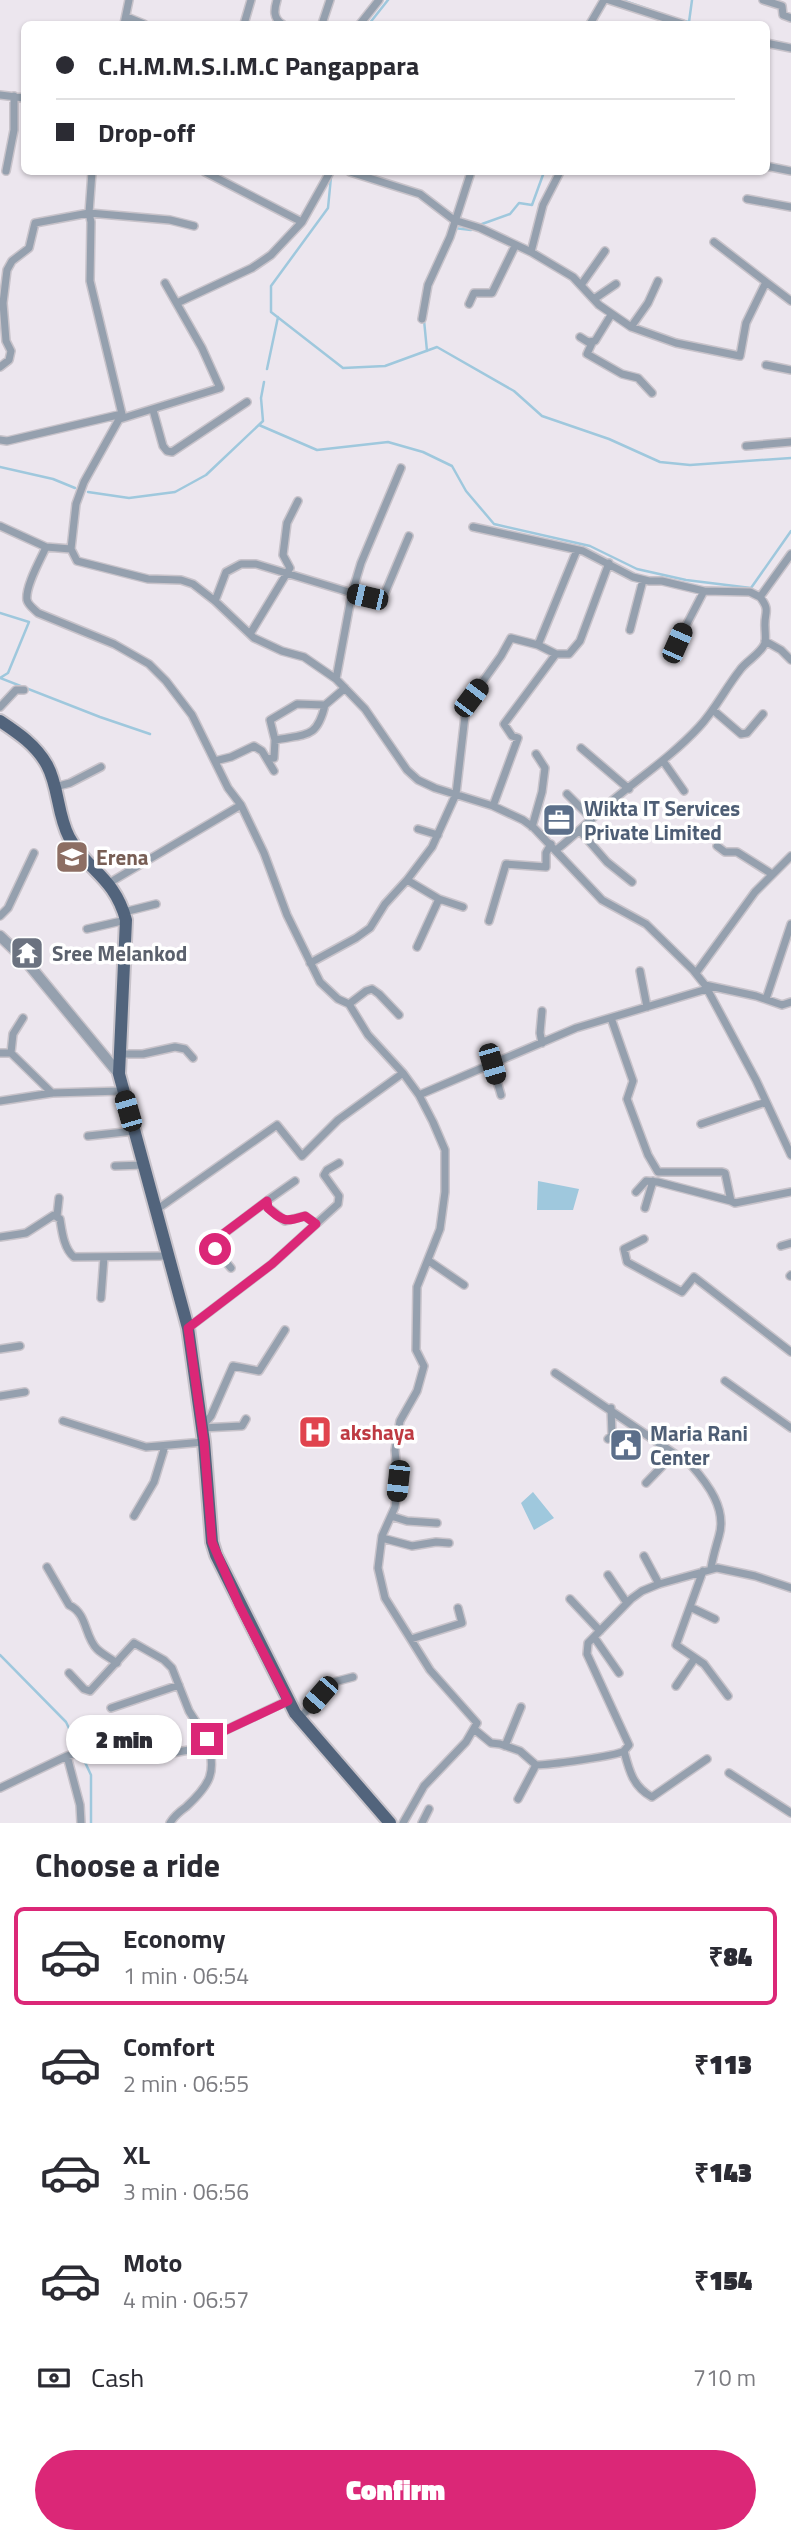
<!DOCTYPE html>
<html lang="en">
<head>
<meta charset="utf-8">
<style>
  :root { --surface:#fff; --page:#f2f2f3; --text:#2b2b33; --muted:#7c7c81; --line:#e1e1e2; --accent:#db2777 }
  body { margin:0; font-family:"Titillium Web",sans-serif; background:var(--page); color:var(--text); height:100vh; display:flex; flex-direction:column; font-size:26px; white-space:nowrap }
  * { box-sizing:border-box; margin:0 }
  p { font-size:23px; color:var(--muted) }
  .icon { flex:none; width:38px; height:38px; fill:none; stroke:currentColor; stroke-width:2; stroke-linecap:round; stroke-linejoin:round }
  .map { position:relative; height:1823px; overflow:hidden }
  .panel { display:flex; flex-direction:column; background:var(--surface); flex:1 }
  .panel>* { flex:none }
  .banner { position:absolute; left:21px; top:21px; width:749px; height:154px; border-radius:10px; box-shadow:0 2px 5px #0004; display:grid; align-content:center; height:154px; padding:0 35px; background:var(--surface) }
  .end { position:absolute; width:32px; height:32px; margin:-16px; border:9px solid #db2777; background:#fff; box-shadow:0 0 0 4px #fff }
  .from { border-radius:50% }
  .bubble { position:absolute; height:49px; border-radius:24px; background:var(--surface); box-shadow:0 2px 5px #0004; font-size:23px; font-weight:800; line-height:49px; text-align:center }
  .car { position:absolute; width:21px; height:42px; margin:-21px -10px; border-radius:9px; box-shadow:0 0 5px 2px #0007; background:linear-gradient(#222 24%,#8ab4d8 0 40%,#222 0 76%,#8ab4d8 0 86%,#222 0) }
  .banner b { display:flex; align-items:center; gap:24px; height:66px; font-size:26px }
  .banner b+b { border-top:2px solid var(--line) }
  .banner i { width:18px; height:18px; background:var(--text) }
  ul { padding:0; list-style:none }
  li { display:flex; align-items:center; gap:21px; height:98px; margin:0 14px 10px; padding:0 21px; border:4px solid transparent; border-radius:10px }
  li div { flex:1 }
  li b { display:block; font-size:26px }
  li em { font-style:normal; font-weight:800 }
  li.on { border-color:var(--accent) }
  li>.icon { width:63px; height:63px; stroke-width:1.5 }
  h2 { padding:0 35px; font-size:32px; line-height:84px }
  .pay { display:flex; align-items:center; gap:18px; height:77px; padding:0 35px; font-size:26px }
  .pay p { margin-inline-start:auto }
  .button { display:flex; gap:14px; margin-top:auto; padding:14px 35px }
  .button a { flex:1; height:80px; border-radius:42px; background:var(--accent); color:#fff; font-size:28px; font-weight:800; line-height:80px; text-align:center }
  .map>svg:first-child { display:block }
</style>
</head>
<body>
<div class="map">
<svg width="791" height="1823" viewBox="0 0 791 1823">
  <rect width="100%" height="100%" fill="#ece6ee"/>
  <!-- water -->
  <path fill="#9fc8dd" d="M538,1181L579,1189L573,1210H537Z
    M533,1492L554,1518L534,1530L521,1503Z"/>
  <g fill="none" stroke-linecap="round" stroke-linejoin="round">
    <!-- stream -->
    <path stroke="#9fc8dd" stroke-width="2.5" d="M622,0L674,18
      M684,21L689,22L692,0
      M369,24L388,0
      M331,177L328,208L271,286V312L343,368L385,366L437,347L514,391L542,416L609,439L660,462L690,465L791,458
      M482,224L510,214L519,203L532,205L544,172
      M454,228L471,230
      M424,320L427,351
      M267,369L278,317
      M259,425L317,450L388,442L423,452L452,466L466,491L494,524L590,546L637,569L686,580L751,588L791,531
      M0,467L53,479L75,488
      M88,492L129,498L175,492L206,475L263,421L261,398L264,382
      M0,613L29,622L8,673L0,678L100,717L150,734
      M0,1655L66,1722L78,1747
      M83,1758L91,1775V1823"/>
    <defs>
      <path id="minor" d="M277,0C274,10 273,18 282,24
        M609,0L683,24
        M763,0L782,6L783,15L791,18
        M127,17L144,24
        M124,24L129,0
        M244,24L251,0
        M322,24L330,0
        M360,24L379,0
        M590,24L604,0
        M766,43L791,48
        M0,95L24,98
        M766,166L791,171
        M6,171L14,130V96
        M92,172L89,213L91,222L90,281L122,414L84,482L76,504L71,549L77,561L148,579L181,580L193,584L215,601L254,638L282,651L304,657L336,679L365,709L407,770L418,780L435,788L493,806L523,820L534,828L602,900L646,924L693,970L705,985L756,1080L791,1155
        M205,172L302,222L330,172
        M350,172L420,194L454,220L480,228L531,252L573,277L599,305L631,327L676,343L740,356L746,323L766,282L791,301
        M747,199L791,207
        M714,242L766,282
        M531,252L543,205L560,172
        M581,285L605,251
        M594,299L616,284
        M3,303L7,270L12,261L29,248L35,223L89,213L170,220L194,226
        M177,303L252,268L271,255L302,222
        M469,304L474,293H492L515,246
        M422,319L428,285L450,237L471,172
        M631,327L648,303L658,281
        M580,337L588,342L595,341L611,315
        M592,343L587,354L622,374L638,378L652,393
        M766,365L791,370
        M0,367L9,360L11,351L6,341L3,303L1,302
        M153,410L163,446L167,451L172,452L247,402
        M120,419L220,388L202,348L165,283
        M0,440L7,441L122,414
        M746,446L791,442
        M0,526L46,547L71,549
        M473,527L583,551L633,577L649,581H662L704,591L750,592L760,597
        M46,547C41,559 25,586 27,600C28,605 34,609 38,613L114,644L149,664L166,681L192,715L228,788L241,805L264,853L287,915L320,982L338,999L349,1004L368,1035L403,1073L419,1095L433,1122L445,1150V1192L440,1229L417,1287L416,1350L424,1366L417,1391L400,1421L395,1450L398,1481L395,1507L382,1536L378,1568L385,1598L430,1670L477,1723L466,1742L424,1786L403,1823
        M577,550L538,645L556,654H569L580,641L609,563
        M215,601L226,572L241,564H256L352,593L382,600L409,536
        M630,630L643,580
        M250,634L290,568L283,555L287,523L298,501
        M765,641L781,650L791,660
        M677,643L704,591
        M336,679L352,593L361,563L401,468
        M0,707L16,690H24
        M713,710L741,734L747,733L763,714
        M275,740C306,734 317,739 325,705
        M581,748L629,789
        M267,759L274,758L275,740L270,720L297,704L325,705L345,688
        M215,761L231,757L254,746L262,751L274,771
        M663,761L684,791
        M55,787L70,783L101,767
        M567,794L592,819
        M493,806L518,738L512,736L504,724L556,654
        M532,827L542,792L545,768L536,754
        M418,829L438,835
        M580,831L607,862L632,882
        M717,846L725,852H737L772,874
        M556,850C576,835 593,816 613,800C642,776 673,755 699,727C715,710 725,689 740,670C746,661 761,654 765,643C766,638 765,632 765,627C764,612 771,611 760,597L791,554
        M407,880L439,899L463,907
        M109,883L241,805
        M124,912L156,904
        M0,916L8,908L34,853
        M489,921L506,864L546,867V853L551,844
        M87,929L126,920
        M417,947L439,899
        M310,963L356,938L370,928L385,904L407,880L432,847L456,794L465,716L471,698L501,656L511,638L538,645
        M640,971L647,1007
        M696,973L755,892L791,856
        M705,985L756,996L782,1005L791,1002
        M766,999L791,924
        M349,1004L366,991L372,989L379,994L399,1015
        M611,1018L633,1081L627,1099L648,1155L658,1172H722L725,1173L731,1201L735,1203L791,1192
        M542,1043L540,1033L542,1011
        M0,1053H11L52,1093
        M11,1053L13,1034L23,1018
        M120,1054H143L175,1047L185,1049L193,1058
        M492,1064L501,1095
        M419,1095L576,1028L707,989
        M0,1101L52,1093L122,1091
        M701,1124L766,1102
        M88,1136L134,1131
        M115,1166L144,1165
        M295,1181L268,1200L266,1206L285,1221L305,1216L316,1224
        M636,1192L646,1181L658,1182L731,1201
        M645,1208L653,1181
        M156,1210L277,1125L302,1156L338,1120L403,1073
        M57,1216L59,1198
        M0,1237L26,1233L54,1215L60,1219C62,1232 64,1249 74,1257L169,1256
        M644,1239L624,1249L627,1262L682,1292L694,1277L791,1352
        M781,1246L791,1243
        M429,1261L464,1285
        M231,1268L215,1249L214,1241L267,1201
        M790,1276L791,1275
        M101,1298L104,1257
        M188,1328L272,1264L338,1204L339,1196L324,1175L327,1170L339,1163
        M0,1349L20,1346
        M555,1373L691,1465C708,1484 727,1509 719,1536C716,1547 713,1556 711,1568
        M725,1381L791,1428
        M0,1396L25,1392
        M63,1421L146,1447L204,1442
        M201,1428L211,1416L233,1366L259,1371L285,1330
        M202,1428L242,1426L246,1419
        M608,1439L612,1435L611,1408
        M646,1483L674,1454
        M134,1516L154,1482L165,1446
        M391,1516L407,1521L437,1523
        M382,1538L412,1546L436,1542L449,1543
        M644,1556L659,1584
        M47,1567L69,1605C88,1614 84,1636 97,1649C102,1654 110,1658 117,1663
        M703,1571L676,1645L704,1664L728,1696
        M608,1575L627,1603
        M570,1599L600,1631
        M690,1607L715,1619
        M594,1637L619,1673
        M411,1639L462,1623L458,1608
        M69,1673L84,1689L90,1691L134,1643L164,1660L172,1668L189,1711L207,1739L189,1750L138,1759L115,1747L103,1745L67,1756L80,1805L81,1823
        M676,1686L695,1658
        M111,1708L179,1685
        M300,1718L330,1683L353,1677
        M474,1729L491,1743L500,1744L520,1751L536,1765C548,1765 617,1756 624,1751
        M505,1746L521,1707
        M707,1759L652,1797C633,1787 629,1770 624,1751L629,1745L587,1654L588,1643L631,1599L642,1591L659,1584L717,1568L755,1576L791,1588
        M729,1773L791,1813
        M0,1788L67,1756
        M518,1799L536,1765
        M170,1823C174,1816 179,1812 186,1807C211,1784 217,1772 207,1739L287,1701
        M422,1823L429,1809"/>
      <path id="tertiary" d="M0,936L25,960L119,1074"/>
      <path id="primary" d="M0,721C18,733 36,745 47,765C59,787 57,814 69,837C87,871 114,876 126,920L119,1074L188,1328L204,1442L212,1542L216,1555L295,1713L390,1823"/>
    </defs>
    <!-- minor casing -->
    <use href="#minor" stroke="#c8c3ca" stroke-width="10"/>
    <!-- tertiary casing -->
    <use href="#tertiary" stroke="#c8c3ca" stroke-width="13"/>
    <!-- primary casing -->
    <use href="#primary" stroke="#c8c3ca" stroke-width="16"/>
    <!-- minor -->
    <use href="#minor" stroke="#95a0ae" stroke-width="7"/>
    <!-- tertiary -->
    <use href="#tertiary" stroke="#95a0ae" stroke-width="10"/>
    <!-- primary -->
    <use href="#primary" stroke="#52647c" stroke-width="12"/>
  </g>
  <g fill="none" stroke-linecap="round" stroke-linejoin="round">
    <!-- route -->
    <path stroke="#db2777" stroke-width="9" d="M207,1739L288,1701L239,1605L212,1542L204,1442L188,1328L272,1264L316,1224L305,1216C285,1222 284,1222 268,1208L267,1201L215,1240V1249"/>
  </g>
  <!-- icons -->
  <defs>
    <symbol id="office-square" viewBox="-11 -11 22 22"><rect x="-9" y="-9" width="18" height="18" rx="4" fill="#5c6f8a" stroke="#fff"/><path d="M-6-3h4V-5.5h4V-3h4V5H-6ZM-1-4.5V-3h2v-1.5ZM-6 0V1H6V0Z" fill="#fff"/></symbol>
    <symbol id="school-square" viewBox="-11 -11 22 22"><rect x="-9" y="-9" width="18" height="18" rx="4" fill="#8d6e63" stroke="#fff"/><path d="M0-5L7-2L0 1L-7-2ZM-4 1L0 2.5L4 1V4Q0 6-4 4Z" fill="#fff"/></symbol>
    <symbol id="temple-square" viewBox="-11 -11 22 22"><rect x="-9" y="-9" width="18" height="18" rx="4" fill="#6b7280" stroke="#fff"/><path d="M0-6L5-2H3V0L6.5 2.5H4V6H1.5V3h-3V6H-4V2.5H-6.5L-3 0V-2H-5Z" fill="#fff"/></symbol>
    <symbol id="hospital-square" viewBox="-11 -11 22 22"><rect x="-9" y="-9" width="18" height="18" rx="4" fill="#e0444e" stroke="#fff"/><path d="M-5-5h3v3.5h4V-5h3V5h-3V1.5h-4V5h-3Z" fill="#fff"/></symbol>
    <symbol id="civic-square" viewBox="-11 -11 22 22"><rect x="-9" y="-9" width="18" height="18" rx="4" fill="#5c6f8a" stroke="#fff"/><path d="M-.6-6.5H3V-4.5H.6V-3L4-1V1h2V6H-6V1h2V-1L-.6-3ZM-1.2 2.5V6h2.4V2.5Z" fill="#fff"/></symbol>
  </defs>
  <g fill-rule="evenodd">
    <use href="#office-square" x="540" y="801" width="38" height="38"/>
    <use href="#school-square" x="53" y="838" width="38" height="38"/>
    <use href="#temple-square" x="8" y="934" width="38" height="38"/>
    <use href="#hospital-square" x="296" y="1413" width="38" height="38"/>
    <use href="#civic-square" x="607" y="1426" width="38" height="38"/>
  </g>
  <g text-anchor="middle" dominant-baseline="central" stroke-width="7" stroke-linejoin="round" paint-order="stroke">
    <!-- service labels -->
    <g font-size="21" font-weight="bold" fill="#4e5e75" stroke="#fff" text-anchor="start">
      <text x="584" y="808">Wikta IT Services<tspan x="584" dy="24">Private Limited</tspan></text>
      <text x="650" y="1433">Maria Rani<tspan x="650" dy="24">Center</tspan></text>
    </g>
    <!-- education labels -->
    <g font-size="21" font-weight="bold" fill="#785e54" stroke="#fff" text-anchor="start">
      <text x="96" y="857">Erena</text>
    </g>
    <!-- worship labels -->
    <g font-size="21" font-weight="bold" fill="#5b616d" stroke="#fff" text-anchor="start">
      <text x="52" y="953">Sree Melankod</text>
    </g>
    <!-- health labels -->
    <g font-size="21" font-weight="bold" fill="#be3a42" stroke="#fff" text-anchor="start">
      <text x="340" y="1432">akshaya</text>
    </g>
  </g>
</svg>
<i class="end from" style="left:215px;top:1249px"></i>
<i class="end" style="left:207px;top:1739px"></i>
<div class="bubble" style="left:66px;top:1715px;width:116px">2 min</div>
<i class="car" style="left:367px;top:597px;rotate:283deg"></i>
<i class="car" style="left:677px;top:643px;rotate:24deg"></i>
<i class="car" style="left:471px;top:698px;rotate:37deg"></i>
<i class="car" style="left:492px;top:1064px;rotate:164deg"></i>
<i class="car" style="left:128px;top:1111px;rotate:344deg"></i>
<i class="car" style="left:398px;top:1481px;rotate:186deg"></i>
<i class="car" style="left:320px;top:1695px;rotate:221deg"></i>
<div class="banner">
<b><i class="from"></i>C.H.M.M.S.I.M.C Pangappara</b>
<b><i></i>Drop-off</b>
</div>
</div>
<section class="panel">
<h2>Choose a ride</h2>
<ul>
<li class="on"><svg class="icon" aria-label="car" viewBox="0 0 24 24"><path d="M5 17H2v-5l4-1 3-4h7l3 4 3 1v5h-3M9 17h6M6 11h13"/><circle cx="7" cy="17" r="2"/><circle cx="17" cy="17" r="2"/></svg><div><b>Economy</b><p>1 min · 06:54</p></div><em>₹84</em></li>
<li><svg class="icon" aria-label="car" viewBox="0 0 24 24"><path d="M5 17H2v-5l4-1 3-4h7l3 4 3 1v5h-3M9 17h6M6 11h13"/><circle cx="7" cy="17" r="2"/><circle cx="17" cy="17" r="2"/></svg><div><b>Comfort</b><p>2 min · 06:55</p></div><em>₹113</em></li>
<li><svg class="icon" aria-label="car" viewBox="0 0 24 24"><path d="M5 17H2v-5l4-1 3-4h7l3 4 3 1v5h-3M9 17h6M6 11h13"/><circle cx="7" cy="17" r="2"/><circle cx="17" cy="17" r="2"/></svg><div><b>XL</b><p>3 min · 06:56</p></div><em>₹143</em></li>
<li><svg class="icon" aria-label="car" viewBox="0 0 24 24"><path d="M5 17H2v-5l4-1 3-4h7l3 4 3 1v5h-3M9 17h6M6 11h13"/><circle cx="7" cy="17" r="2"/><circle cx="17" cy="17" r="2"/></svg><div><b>Moto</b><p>4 min · 06:57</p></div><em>₹154</em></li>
</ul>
<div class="pay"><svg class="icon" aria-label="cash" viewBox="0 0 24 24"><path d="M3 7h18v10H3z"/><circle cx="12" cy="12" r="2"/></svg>Cash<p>710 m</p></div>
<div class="button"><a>Confirm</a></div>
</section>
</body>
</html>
